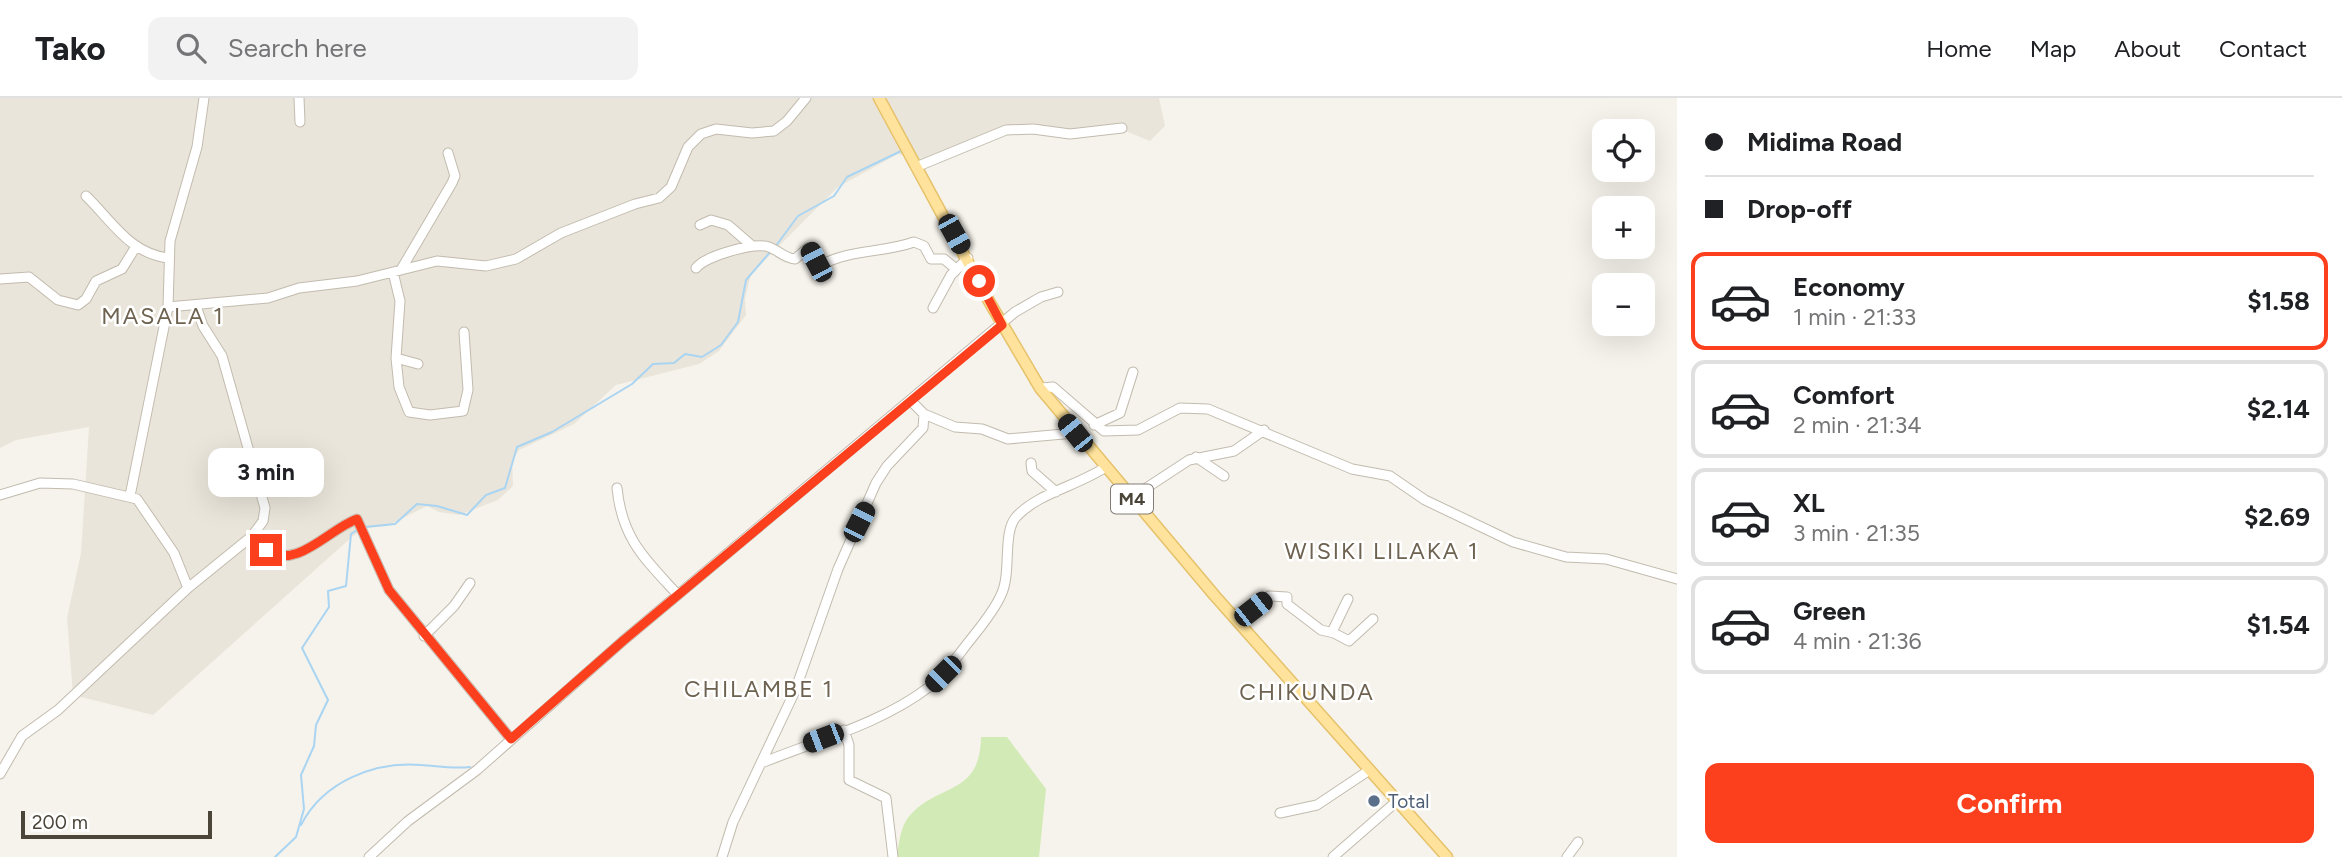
<!DOCTYPE html>
<html lang="en">
<head>
<meta charset="utf-8">
<style>
  :root { --surface:#fff; --page:#f2f2f2; --text:#202124; --muted:#757577; --line:#e0e0e0; --accent:#fc3f1d }
  body { margin:0; font-family:Figtree,sans-serif; background:var(--page); color:var(--text); height:100vh; display:flex; flex-direction:column; font-size:26px; white-space:nowrap }
  * { box-sizing:border-box; margin:0 }
  p { font-size:23px; color:var(--muted) }
  .icon { flex:none; width:38px; height:38px; fill:none; stroke:currentColor; stroke-width:2; stroke-linecap:round; stroke-linejoin:round }
  .map { position:relative; flex:1; overflow:hidden }
  .details { display:flex; flex-direction:column; background:var(--surface); width:665px }
  .details>* { flex:none }
  .top-card { display:grid; align-content:center; height:154px; padding:0 28px; background:var(--surface) }
  .tools { position:absolute; left:1592px; top:21px; display:grid; gap:14px }
  .tools a { display:grid; place-items:center; width:63px; height:63px; border-radius:14px; background:var(--surface); box-shadow:0 7px 28px #0002; font-size:35px }
  .scale { position:absolute; left:21px; bottom:18px; width:191px; box-sizing:border-box; padding-left:7px; border:4px solid #4b4439; border-top:0; font-size:19px; line-height:24px; white-space:nowrap; color:#4b4439; -webkit-text-stroke:5px #fff; paint-order:stroke }
  .end { position:absolute; width:32px; height:32px; margin:-16px; border:9px solid #fc3f1d; background:#fff; box-shadow:0 0 0 4px #fff }
  .from { border-radius:50% }
  .bubble { position:absolute; height:49px; border-radius:14px; background:var(--surface); box-shadow:0 7px 28px #0002; font-size:23px; font-weight:700; line-height:49px; text-align:center }
  .car { position:absolute; width:21px; height:42px; margin:-21px -10px; border-radius:9px; box-shadow:0 0 5px 2px #0007; background:linear-gradient(#222 24%,#8ab4d8 0 40%,#222 0 76%,#8ab4d8 0 86%,#222 0) }
  .top-card b { display:flex; align-items:center; gap:24px; height:66px; font-size:26px }
  .top-card b+b { border-top:2px solid var(--line) }
  .top-card i { width:18px; height:18px; background:var(--text) }
  ul { padding:0; list-style:none }
  li { display:flex; align-items:center; gap:21px; height:98px; margin:0 14px 10px; padding:0 14px; border:4px solid var(--line); border-radius:14px }
  li div { flex:1 }
  li b { display:block; font-size:26px }
  li em { font-style:normal; font-weight:700 }
  li.selected { border-color:var(--accent) }
  li>.icon { width:63px; height:63px; stroke-width:1.5 }
  .cta { display:flex; gap:14px; margin-top:auto; padding:14px 28px }
  .cta a { flex:1; height:80px; border-radius:14px; background:var(--accent); color:#fff; font-size:28px; font-weight:700; line-height:80px; text-align:center }
  header { display:flex; align-items:center; gap:42px; box-sizing:border-box; height:98px; padding:0 35px; background:var(--surface); border-bottom:2px solid var(--line) }
  header strong { font-size:33px }
  nav { display:flex; gap:38px; margin-inline-start:auto; font-size:24px }
  .search { width:490px; height:63px; background:var(--page); display:flex; align-items:center; gap:18px; box-sizing:border-box; padding:0 24px; border-radius:14px; color:var(--muted); font-size:26px }
  main { display:flex; flex:1; min-height:0 }
  .map>svg:first-child { display:block }
</style>
</head>
<body>
<header>
<strong>Tako</strong>
<div class="search"><svg class="icon" aria-label="search" viewBox="0 0 24 24"><circle cx="10" cy="10" r="6"/><path d="M15 15l6 6"/></svg>Search here</div>
<nav><a>Home</a><a>Map</a><a>About</a><a>Contact</a></nav>
</header>
<main>
<div class="map">
<svg width="1677" height="759" viewBox="0 0 1677 759">
  <rect width="100%" height="100%" fill="#f6f3ec"/>
  <!-- residential -->
  <path fill="#eae5da" d="M0,0H1159L1165,28L1150,43L1128,34L992,33L985,40L928,65L898,56L838,89L751,176L745,201L746,217L719,253L699,266L616,287L574,326L519,352L512,363L513,388L498,402L459,417L439,414L427,408L387,428L366,430L353,438L153,617L73,597L67,520L81,455L89,329L16,342L0,350Z"/>
  <!-- green -->
  <path fill="#d2eab5" d="M981,639H1007L1046,691L1039,759H897C899,743 901,725 913,714C943,685 980,696 981,639Z"/>
  <g fill="none" stroke-linecap="round" stroke-linejoin="round">
    <!-- stream -->
    <path stroke="#a9d4f2" stroke-width="2" d="M775,149L798,118L834,98L847,79L901,53
      M365,429L395,426L417,406L437,408L467,417L486,397L505,390L517,349L552,334L632,286L653,266L674,265L685,256L702,259L721,247L738,224L746,182L771,153
      M301,727C323,684 374,663 421,667C438,668 452,671 470,669
      M275,759L296,739L304,711L301,677L314,648L316,627L328,602L302,550L329,509L328,493L346,488L351,436L357,432"/>
    <defs>
      <path id="minor" d="M299,0L300,24
        M916,69L1006,32L1033,31L1070,36L1122,30
        M86,98C112,123 129,155 168,160
        M700,127L711,122L728,127L751,147
        M402,170L452,85L455,78L448,55
        M696,170C705,158 754,144 769,149C778,152 784,160 795,161L808,150L815,164L821,167C851,151 883,155 914,144L924,148L931,161H944L956,171
        M393,174L400,203L396,260L418,266
        M0,181L29,179L58,202L78,207L86,201L96,183L122,171L135,150
        M168,209L268,200L299,190L357,183L437,163L486,168L516,161L561,135L635,106L659,100L671,89L688,49L701,36L716,31L752,35L774,33L787,23L806,0
        M933,210L951,177L968,160
        M396,260L399,289L409,314L430,317L463,313L468,292L464,234
        M1040,290L1053,289L1104,333L1138,332L1180,310L1208,311L1352,371L1390,378L1425,402L1513,444L1566,459L1606,461L1677,481
        M910,302L924,316L955,329L982,331L1008,341L1075,335
        M1094,327L1120,315L1133,274
        M1196,359L1224,378
        M1031,365L1032,373L1056,394
        M617,390C622,441 645,461 678,497
        M0,397L40,385L73,386L137,401L174,455L188,490
        M130,398L168,209L170,143L197,49L204,0
        M1131,400L1189,362L1234,353L1264,332
        M266,452C296,473 329,431 357,421L389,492L511,641
        M1348,501L1332,534L1349,543L1373,521
        M1237,523L1269,498L1287,499V506L1321,532L1334,535
        M424,538L454,508L470,485
        M844,632L849,647V682L886,700L893,759
        M764,664C819,642 882,625 929,589C946,576 958,557 971,541C982,527 994,513 1001,497C1012,475 1002,435 1016,419C1038,395 1077,388 1104,370
        M0,676L22,638L58,612L188,490L252,438L263,423L265,410L222,258L203,228L196,208
        M1280,715L1317,707L1368,673
        M369,759L408,723L477,672L624,542L1015,214L1041,199L1058,194
        M722,759L733,724L795,593L838,471L876,385L887,368L923,330L924,316
        M1333,759L1396,704
        M1567,759L1578,744"/>
      <path id="major" d="M879,0L990,205L1040,290L1215,498L1447,759"/>
    </defs>
    <!-- minor casing -->
    <use href="#minor" stroke="#c2bbae" stroke-width="11"/>
    <!-- major casing -->
    <use href="#major" stroke="#e6c16a" stroke-width="13"/>
    <!-- minor -->
    <use href="#minor" stroke="#fff" stroke-width="9"/>
    <!-- major -->
    <use href="#major" stroke="#ffe39c" stroke-width="10"/>
  </g>
  <g fill="none" stroke-linecap="round" stroke-linejoin="round">
    <!-- route -->
    <path stroke="#fc3f1d" stroke-width="9" d="M266,452C296,473 329,431 357,421L389,492L511,641L624,542L1002,227L979,183"/>
  </g>
  <!-- markers -->
  <circle fill="#5c6f8a" stroke="#fff" stroke-width="2.5" cx="1374" cy="703" r="7"/>
  <g text-anchor="middle" dominant-baseline="central" stroke-width="5" stroke-linejoin="round" paint-order="stroke">
    <!-- shield labels -->
    <rect fill="#fff" stroke="#817c74" stroke-width="2" x="1111" y="386.5" width="42" height="29" rx="5"/>
    <g font-size="18" font-weight="bold" fill="#4b4439">
      <text x="1132" y="401">M4</text>
    </g>
    <!-- service labels -->
    <g font-size="19" fill="#4e5e75" stroke="#fff" text-anchor="start">
      <text x="1388" y="703">Total</text>
    </g>
    <!-- quarter labels -->
    <g font-size="23" letter-spacing="2" fill="#6e6250" stroke="#fff">
      <text x="163" y="218">MASALA 1</text>
      <text x="1382" y="453">WISIKI LILAKA 1</text>
      <text x="759" y="591">CHILAMBE 1</text>
      <text x="1307" y="594">CHIKUNDA</text>
    </g>
  </g>
</svg>
<div class="tools">
<a><svg class="icon" aria-label="locate" viewBox="0 0 24 24"><circle cx="12" cy="12" r="6"/><path d="M12 2v4M12 18v4M2 12h4M18 12h4"/></svg></a>
<a>+</a>
<a>−</a>
</div>
<div class="scale">200 m</div>
<i class="end from" style="left:979px;top:183px"></i>
<i class="end" style="left:266px;top:452px"></i>
<div class="bubble" style="left:208px;top:350px;width:116px">3 min</div>
<i class="car" style="left:954px;top:136px;rotate:151deg"></i>
<i class="car" style="left:816px;top:164px;rotate:332deg"></i>
<i class="car" style="left:1075px;top:335px;rotate:321deg"></i>
<i class="car" style="left:859px;top:424px;rotate:27deg"></i>
<i class="car" style="left:1253px;top:511px;rotate:52deg"></i>
<i class="car" style="left:943px;top:576px;rotate:225deg"></i>
<i class="car" style="left:823px;top:640px;rotate:249deg"></i>
</div>
<section class="details">
<div class="top-card">
<b><i class="from"></i>Midima Road</b>
<b><i></i>Drop-off</b>
</div>
<ul>
<li class="selected"><svg class="icon" aria-label="car" viewBox="0 0 24 24"><path d="M5 17H2v-5l4-1 3-4h7l3 4 3 1v5h-3M9 17h6M6 11h13"/><circle cx="7" cy="17" r="2"/><circle cx="17" cy="17" r="2"/></svg><div><b>Economy</b><p>1 min · 21:33</p></div><em>$1.58</em></li>
<li><svg class="icon" aria-label="car" viewBox="0 0 24 24"><path d="M5 17H2v-5l4-1 3-4h7l3 4 3 1v5h-3M9 17h6M6 11h13"/><circle cx="7" cy="17" r="2"/><circle cx="17" cy="17" r="2"/></svg><div><b>Comfort</b><p>2 min · 21:34</p></div><em>$2.14</em></li>
<li><svg class="icon" aria-label="car" viewBox="0 0 24 24"><path d="M5 17H2v-5l4-1 3-4h7l3 4 3 1v5h-3M9 17h6M6 11h13"/><circle cx="7" cy="17" r="2"/><circle cx="17" cy="17" r="2"/></svg><div><b>XL</b><p>3 min · 21:35</p></div><em>$2.69</em></li>
<li><svg class="icon" aria-label="car" viewBox="0 0 24 24"><path d="M5 17H2v-5l4-1 3-4h7l3 4 3 1v5h-3M9 17h6M6 11h13"/><circle cx="7" cy="17" r="2"/><circle cx="17" cy="17" r="2"/></svg><div><b>Green</b><p>4 min · 21:36</p></div><em>$1.54</em></li>
</ul>
<div class="cta"><a>Confirm</a></div>
</section>
</main>
</body>
</html>
